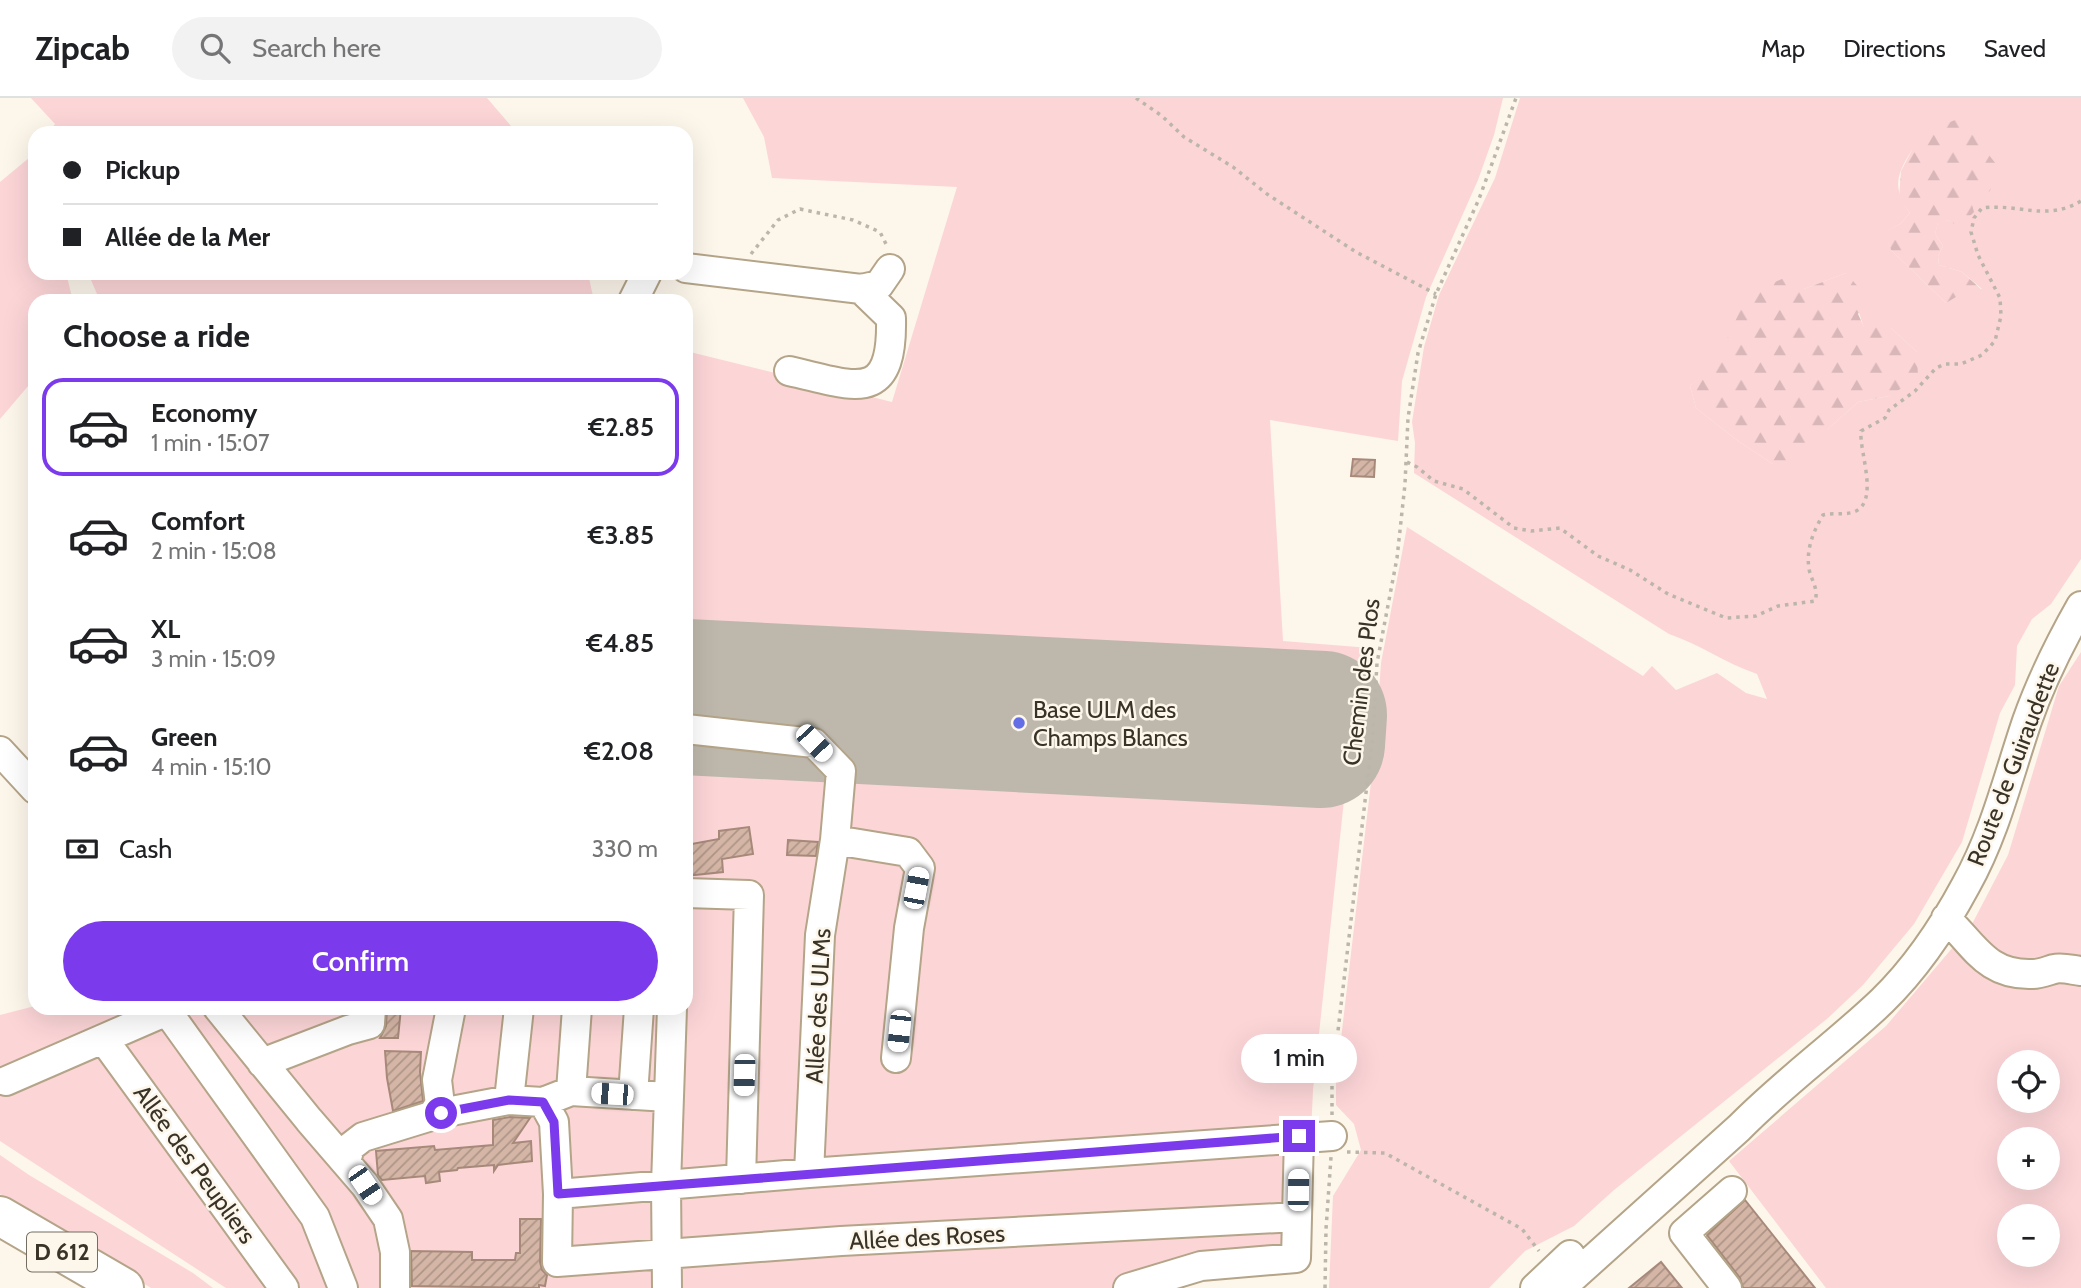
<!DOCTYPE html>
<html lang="en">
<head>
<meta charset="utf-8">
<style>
  :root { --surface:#fff; --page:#f2f2f2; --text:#202124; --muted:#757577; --line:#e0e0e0; --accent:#7c3aed }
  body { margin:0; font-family:Cabin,sans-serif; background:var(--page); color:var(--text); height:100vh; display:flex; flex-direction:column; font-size:26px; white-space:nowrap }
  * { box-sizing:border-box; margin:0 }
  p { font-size:23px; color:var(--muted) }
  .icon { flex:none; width:38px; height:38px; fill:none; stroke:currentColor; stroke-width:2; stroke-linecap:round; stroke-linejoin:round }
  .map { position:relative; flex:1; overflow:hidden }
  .panel { position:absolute; left:28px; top:196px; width:665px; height:721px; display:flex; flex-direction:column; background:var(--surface); border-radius:21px; box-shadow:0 7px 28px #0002 }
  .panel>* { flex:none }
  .banner { position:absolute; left:28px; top:28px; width:665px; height:154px; border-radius:21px; box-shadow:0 7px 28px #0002; display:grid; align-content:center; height:154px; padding:0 35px; background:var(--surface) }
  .controls { position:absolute; left:1997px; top:952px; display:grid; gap:14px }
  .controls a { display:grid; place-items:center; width:63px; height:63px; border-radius:50%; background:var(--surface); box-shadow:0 7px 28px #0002; font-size:35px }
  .end { position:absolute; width:32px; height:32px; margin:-16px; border:9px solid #7c3aed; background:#fff; box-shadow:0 0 0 4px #fff }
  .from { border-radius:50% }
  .bubble { position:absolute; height:49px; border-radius:24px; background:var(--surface); box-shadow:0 7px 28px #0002; font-size:23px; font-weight:600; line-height:49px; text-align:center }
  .car { position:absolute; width:21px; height:42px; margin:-21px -10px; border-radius:9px; box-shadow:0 0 5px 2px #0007; background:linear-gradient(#fff 24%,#345 0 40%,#fff 0 76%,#345 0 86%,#fff 0) }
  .banner b { display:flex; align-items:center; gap:24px; height:66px; font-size:26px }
  .banner b+b { border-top:2px solid var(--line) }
  .banner i { width:18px; height:18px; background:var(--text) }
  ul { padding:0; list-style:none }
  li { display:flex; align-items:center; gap:21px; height:98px; margin:0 14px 10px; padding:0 21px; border:4px solid transparent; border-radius:21px }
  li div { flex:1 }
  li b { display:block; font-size:26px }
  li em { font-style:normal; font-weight:600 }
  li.current { border-color:var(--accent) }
  li>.icon { width:63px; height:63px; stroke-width:1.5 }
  h2 { padding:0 35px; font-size:32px; line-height:84px }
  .pay { display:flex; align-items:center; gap:18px; height:77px; padding:0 35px; font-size:26px }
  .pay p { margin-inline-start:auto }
  .primary-button { display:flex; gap:14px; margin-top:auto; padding:14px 35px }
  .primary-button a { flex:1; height:80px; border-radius:42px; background:var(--accent); color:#fff; font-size:28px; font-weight:600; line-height:80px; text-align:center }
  header { display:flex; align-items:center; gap:42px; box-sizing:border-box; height:98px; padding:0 35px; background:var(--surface); border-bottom:2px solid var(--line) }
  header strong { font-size:33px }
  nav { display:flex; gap:38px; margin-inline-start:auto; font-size:24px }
  .search { width:490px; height:63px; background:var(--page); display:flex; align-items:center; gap:18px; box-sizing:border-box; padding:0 24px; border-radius:38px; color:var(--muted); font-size:26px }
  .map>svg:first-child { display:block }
</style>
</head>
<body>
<header>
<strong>Zipcab</strong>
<div class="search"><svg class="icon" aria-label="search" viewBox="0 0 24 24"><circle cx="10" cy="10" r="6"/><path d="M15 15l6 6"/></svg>Search here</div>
<nav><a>Map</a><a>Directions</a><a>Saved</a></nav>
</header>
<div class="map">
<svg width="2081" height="1190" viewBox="0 0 2081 1190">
  <defs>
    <pattern id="forest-firs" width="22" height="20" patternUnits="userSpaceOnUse" patternTransform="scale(1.75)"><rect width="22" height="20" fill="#fcd5d7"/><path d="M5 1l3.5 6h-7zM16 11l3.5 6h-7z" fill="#d9b7b9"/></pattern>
    <pattern id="building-hatch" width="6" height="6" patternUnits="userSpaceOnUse" patternTransform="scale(1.75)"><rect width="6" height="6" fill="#d5b6a6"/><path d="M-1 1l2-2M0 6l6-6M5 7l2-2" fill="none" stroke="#ae9587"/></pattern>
  </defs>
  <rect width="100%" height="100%" fill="#fdf6eb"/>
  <!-- green -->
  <path fill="#fcd5d7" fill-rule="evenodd" d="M31,0H487L517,35H49L55,26Z
    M743,0H1503L1494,37L1478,82L1426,199L1402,283L1398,343L1270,322L1283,543L1370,550L1355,599L1313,992L1305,1163L1154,1190H226L0,1043V917L35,908V910H686V253L892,304L957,89L772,80L764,39Z
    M1520,0H2081V461L2051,506L2032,521L2017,548L2015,587L2000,615L1962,744L1914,826L1863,887L1828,920L1614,1092L1574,1128L1525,1153L1489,1190H1329L1333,1098L1361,1052L1354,1026L1336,1007V984L1375,650L1381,565L1407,429L1643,578L1652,568L1676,592L1717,575L1746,595L1767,601L1757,576C1725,565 1701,547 1669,536L1414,375L1415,345L1412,324L1424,249L1439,197L1495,80ZM1912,52L1960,128L1948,122L1938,124L1935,136L1943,148L1938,158L1939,167L1962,174L1982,191L1961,195L1946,205L1891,152L1885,134L1900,126L1910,115C1892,90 1896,77 1912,52ZM1846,175L1864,230H1891L1917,254L1889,298L1858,304L1828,331L1773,366L1738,343L1696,310L1690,288L1804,191Z
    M35,55V175H66L73,203H35V280L0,321V84Z
    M88,175H588L594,203H100Z
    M2081,554V1190H1826L1729,1063L1886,928L1971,828L2008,757L2059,588ZM2009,964H2048V1003H2009ZM2009,1041H2048V1080H2009ZM2009,1118H2048V1157H2009Z
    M0,1057L29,1077L193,1175L213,1190H151L0,1096Z"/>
  <!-- forest -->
  <path fill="url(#forest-firs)" d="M1960,20L1996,66L1990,93L1971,103L1974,114L1959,129L1948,122L1938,125L1935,136L1943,148L1938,158L1939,167L1962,174L1982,192L1961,196L1946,205L1891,152L1884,134L1900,126L1910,115L1899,100L1901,73L1912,52L1938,29Z
    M1846,175L1868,200L1858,216L1864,229L1891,230L1917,254L1918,280L1889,298L1858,304L1828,331L1808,358L1773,366L1738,343L1696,310L1690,288L1717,263L1747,197L1786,179L1804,191Z"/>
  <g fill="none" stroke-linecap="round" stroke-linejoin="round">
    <!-- runway -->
    <path stroke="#beb8ac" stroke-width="128" d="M686,585L1323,617L1321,646L686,613"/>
  </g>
  <!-- building -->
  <path fill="url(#building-hatch)" stroke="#a7897a" stroke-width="2" d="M1353,361L1375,362L1374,379L1351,378Z
    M749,729L753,756L722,761L723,774L686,778V747L719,741V733Z
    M788,742L818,744L816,758L787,757Z
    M387,910H401L398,940H380L386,928Z
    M385,953L421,954L420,974L423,1003L393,1013L387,980Z
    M510,1019L530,1020L513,1045L531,1043L532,1063L498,1067L494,1073V1067L458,1070L457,1072L439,1074L440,1083L426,1085L425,1078L382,1082L378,1077L376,1053L434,1048L435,1052L493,1047V1022Z
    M1745,1102L1815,1190H1743L1740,1180L1707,1137Z
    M520,1121H541L540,1164L542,1172L547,1177L545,1188L539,1187V1190L412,1188L411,1153L472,1154V1162H515L516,1155H520Z
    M1661,1164L1682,1190H1629Z"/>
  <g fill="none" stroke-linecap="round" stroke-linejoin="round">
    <defs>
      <path id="minor" d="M686,170L861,191
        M633,203L647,175
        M789,273C853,287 893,309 891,220L861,191L879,187L890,171
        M686,631L814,645L841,673L835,742L820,837L809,1075
        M0,653L35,691
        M835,742L908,754L920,770L909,830L896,960
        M686,795L749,797L741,1081
        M1946,820C1975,848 1987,878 2033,876C2040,876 2047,873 2054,871C2062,869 2072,872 2081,873
        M218,910L309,1022L365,1087L388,1121L395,1154V1190
        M167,913L315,1119L343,1190
        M104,942L284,1190
        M262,965L348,932L370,926L371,910
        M6,983L174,910
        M571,993L577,910
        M633,997L639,910
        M509,1002L519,910
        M543,1004L571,993L668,999
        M441,1015L437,982L451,910
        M346,1064L350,1049L363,1039L441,1015L509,1002L543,1004L554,1024L558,1096L557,1164L841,1143L1297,1119
        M558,1096L809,1075L1332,1038
        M667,1190L666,1087L672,910
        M1128,1190L1201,1168L1296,1160L1299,1038
        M1535,1190L1570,1157
        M1561,1190L1739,1030C1784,984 1836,947 1882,903C1916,870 1944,828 1966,787C1995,735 2008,679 2027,623C2041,583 2060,545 2081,508
        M1727,1190L1684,1135L1732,1093"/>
      <path id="highway" d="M0,1118L124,1190"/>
    </defs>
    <!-- minor casing -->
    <use href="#minor" stroke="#b4a488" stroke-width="32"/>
    <!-- highway casing -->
    <use href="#highway" stroke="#b4a488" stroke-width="42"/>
    <!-- path -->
    <path stroke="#bcb5aa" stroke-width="3.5" stroke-dasharray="3.5 5" stroke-linecap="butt" d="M1136,0L1162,18L1184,39L1233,69L1267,96L1356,154L1436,196
      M751,156L778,122L800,111L853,122L880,134L887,148
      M1407,364L1417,369L1434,383L1463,391L1514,430L1531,433L1560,430L1598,458L1630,472L1668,496L1726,520L1756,518L1778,508L1815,503C1819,491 1811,482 1809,471C1806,451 1813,434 1823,417C1834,414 1845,418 1856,413C1879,401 1859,353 1861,333L1885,320L1889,312L1915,293L1936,270L1945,266H1961L1982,257L1995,243L2001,218L2000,200L1978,157L1971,134L1974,120L1982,110C2018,105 2046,124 2081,103
      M1332,1017V984L1373,635L1377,565L1397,460L1405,386L1408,320L1418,255L1436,196L1479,101L1516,0
      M1347,1054L1385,1055L1522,1131L1539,1153
      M1325,1190L1326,1131L1331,1059"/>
    <!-- minor -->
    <use href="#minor" stroke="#fff" stroke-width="28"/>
    <!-- highway -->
    <use href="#highway" stroke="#fff" stroke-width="38"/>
  </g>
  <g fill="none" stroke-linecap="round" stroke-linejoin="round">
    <!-- route -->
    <path stroke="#7c3aed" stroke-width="9" d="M441,1015L509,1002L543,1004L554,1024L558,1096L1299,1038"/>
  </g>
  <!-- markers -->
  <circle fill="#636ee6" stroke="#fdf6eb" stroke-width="2.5" cx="1019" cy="625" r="7"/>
  <g text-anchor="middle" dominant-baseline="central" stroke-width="5" stroke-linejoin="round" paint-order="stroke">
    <!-- shield labels -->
    <rect fill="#fdf6eb" stroke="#746d62" stroke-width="2" x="27" y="1134.5" width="70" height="39" rx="5"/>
    <g font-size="23" font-weight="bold" fill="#393227">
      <text x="62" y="1154">D 612</text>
    </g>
    <!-- street labels -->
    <g font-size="24" fill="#393227" stroke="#fdf6eb">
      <text transform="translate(1361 584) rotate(-83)">Chemin des Plos</text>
      <text transform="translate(2013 666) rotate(-69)">Route de Guiraudette</text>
      <text transform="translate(818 908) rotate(-87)">Allée des ULMs</text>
      <text transform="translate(195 1066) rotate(54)">Allée des Peupliers</text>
      <text transform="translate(927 1139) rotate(-3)">Allée des Roses</text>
    </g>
    <!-- poi labels -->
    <g font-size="24" fill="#393227" stroke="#fdf6eb" text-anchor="start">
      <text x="1033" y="611">Base ULM des<tspan x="1033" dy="28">Champs Blancs</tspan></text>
    </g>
  </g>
</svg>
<div class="controls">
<a><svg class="icon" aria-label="locate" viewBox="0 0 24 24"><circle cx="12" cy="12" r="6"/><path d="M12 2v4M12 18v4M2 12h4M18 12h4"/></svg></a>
<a>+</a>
<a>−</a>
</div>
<i class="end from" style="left:441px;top:1015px"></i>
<i class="end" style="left:1299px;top:1038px"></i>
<div class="bubble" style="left:1241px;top:936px;width:116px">1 min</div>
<i class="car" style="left:814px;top:645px;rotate:136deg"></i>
<i class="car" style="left:916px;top:790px;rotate:11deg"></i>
<i class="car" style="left:899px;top:933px;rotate:186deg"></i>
<i class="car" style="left:744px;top:977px;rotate:182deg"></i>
<i class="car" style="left:612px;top:996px;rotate:274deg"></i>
<i class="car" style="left:365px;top:1087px;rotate:146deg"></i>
<i class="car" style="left:1298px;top:1092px;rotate:1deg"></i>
<div class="banner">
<b><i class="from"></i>Pickup</b>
<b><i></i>Allée de la Mer</b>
</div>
<section class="panel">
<h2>Choose a ride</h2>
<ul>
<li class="current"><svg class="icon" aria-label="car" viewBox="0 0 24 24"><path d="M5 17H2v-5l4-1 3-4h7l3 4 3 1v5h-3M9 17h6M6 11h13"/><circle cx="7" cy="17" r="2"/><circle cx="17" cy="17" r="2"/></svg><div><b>Economy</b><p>1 min · 15:07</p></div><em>€2.85</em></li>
<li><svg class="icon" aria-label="car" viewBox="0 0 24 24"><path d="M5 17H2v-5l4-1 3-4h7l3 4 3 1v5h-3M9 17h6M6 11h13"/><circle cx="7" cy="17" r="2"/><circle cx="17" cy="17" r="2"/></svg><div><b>Comfort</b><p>2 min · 15:08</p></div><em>€3.85</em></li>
<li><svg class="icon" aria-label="car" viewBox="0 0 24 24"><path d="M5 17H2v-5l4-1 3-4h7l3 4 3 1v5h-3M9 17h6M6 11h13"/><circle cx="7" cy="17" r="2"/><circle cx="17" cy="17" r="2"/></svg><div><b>XL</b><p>3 min · 15:09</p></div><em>€4.85</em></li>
<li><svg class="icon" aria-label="car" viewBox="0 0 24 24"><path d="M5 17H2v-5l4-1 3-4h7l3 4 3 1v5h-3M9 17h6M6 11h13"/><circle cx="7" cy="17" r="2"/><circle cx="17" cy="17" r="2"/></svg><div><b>Green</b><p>4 min · 15:10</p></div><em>€2.08</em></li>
</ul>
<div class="pay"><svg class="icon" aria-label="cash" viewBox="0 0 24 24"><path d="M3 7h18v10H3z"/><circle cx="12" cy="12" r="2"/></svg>Cash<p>330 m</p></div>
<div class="primary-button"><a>Confirm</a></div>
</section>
</div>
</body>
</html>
